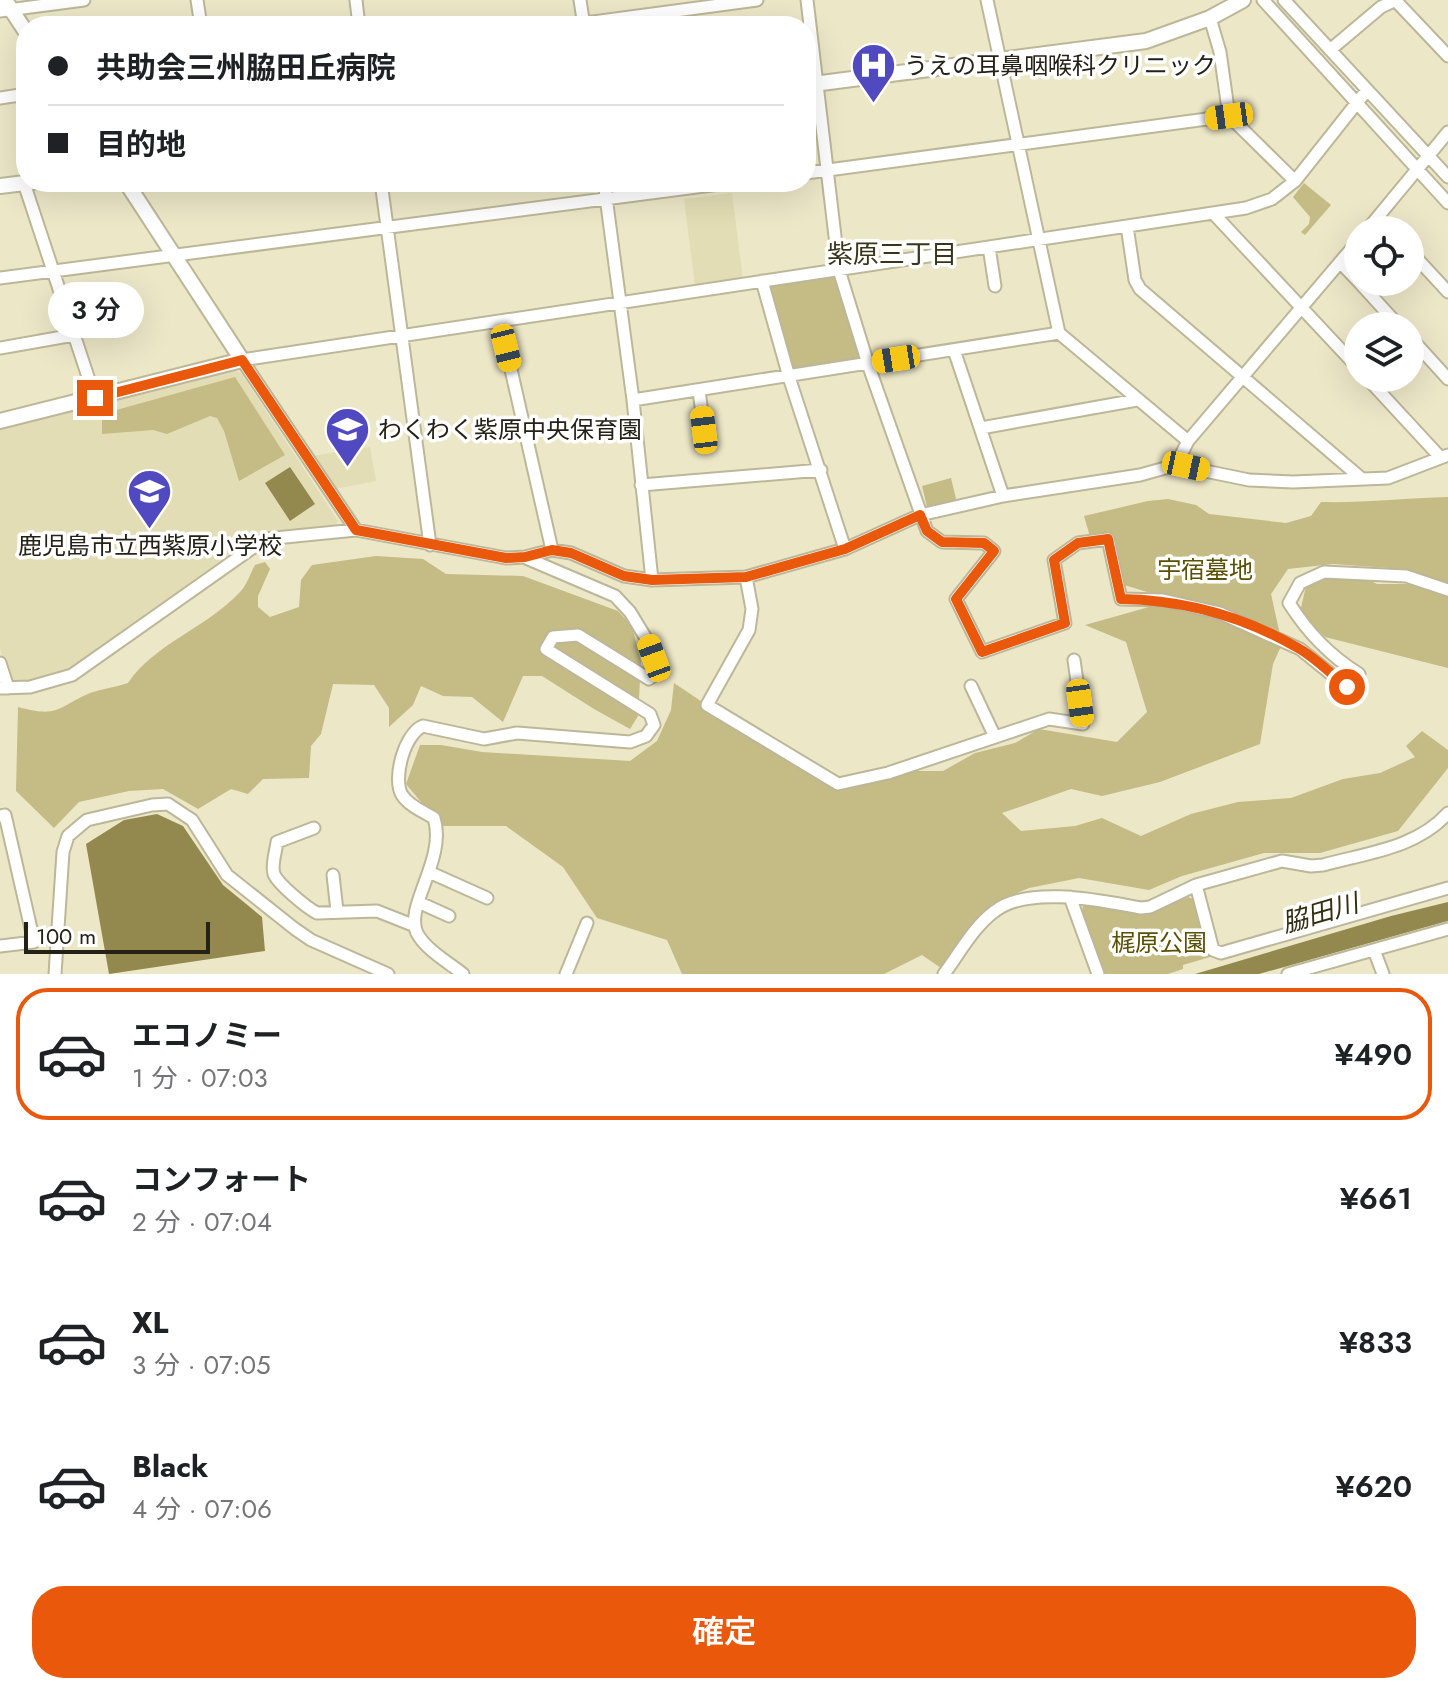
<!DOCTYPE html>
<html lang="ja">
<head>
<meta charset="utf-8">
<style>
  :root { --surface:#fff; --page:#f2f2f2; --text:#202124; --muted:#757577; --line:#e0e0e0; --accent:#ea580c }
  body { margin:0; font-family:Jost,"Noto Sans JP",sans-serif; background:var(--page); color:var(--text); height:100vh; display:flex; flex-direction:column; font-size:30px; white-space:nowrap }
  * { box-sizing:border-box; margin:0 }
  p { font-size:26px; color:var(--muted) }
  .icon { flex:none; width:44px; height:44px; fill:none; stroke:currentColor; stroke-width:2; stroke-linecap:round; stroke-linejoin:round }
  .map { position:relative; height:974px; overflow:hidden }
  .side { display:flex; flex-direction:column; background:var(--surface); flex:1 }
  .side>* { flex:none }
  .guide { position:absolute; left:16px; top:16px; width:800px; height:176px; border-radius:32px; box-shadow:0 8px 32px #0002; display:grid; align-content:center; height:176px; padding:0 32px; background:var(--surface) }
  .fabs { position:absolute; left:1344px; top:216px; display:grid; gap:16px }
  .fabs a { display:grid; place-items:center; width:80px; height:80px; border-radius:50%; background:var(--surface); box-shadow:0 8px 32px #0002; font-size:40px }
  .scale { position:absolute; left:24px; bottom:20px; width:186px; box-sizing:border-box; padding-left:8px; border:4px solid #242217; border-top:0; font-size:22px; line-height:28px; white-space:nowrap; color:#242217; -webkit-text-stroke:6px #fff; paint-order:stroke }
  .end { position:absolute; width:36px; height:36px; margin:-18px; border:10px solid #ea580c; background:#fff; box-shadow:0 0 0 4px #fff }
  .from { border-radius:50% }
  .bubble { position:absolute; height:56px; border-radius:28px; background:var(--surface); box-shadow:0 8px 32px #0002; font-size:26px; font-weight:600; line-height:56px; text-align:center }
  .car { position:absolute; width:24px; height:48px; margin:-24px -12px; border-radius:10px; box-shadow:0 0 6px 2px #0007; background:linear-gradient(#f5c518 24%,#345 0 40%,#f5c518 0 76%,#345 0 86%,#f5c518 0) }
  .guide b { display:flex; align-items:center; gap:28px; height:76px; font-size:30px }
  .guide b+b { border-top:2px solid var(--line) }
  .guide i { width:20px; height:20px; background:var(--text) }
  ul { padding:14px 0 0; list-style:none }
  li { display:flex; align-items:center; gap:24px; height:132px; margin:0 16px 12px; padding:0 16px; border:4px solid transparent; border-radius:32px }
  li div { flex:1 }
  li b { display:block; font-size:30px }
  li em { font-style:normal; font-weight:600 }
  li.current { border-color:var(--accent) }
  li>.icon { width:72px; height:72px; stroke-width:1.5 }
  .cta { display:flex; gap:16px; margin-top:auto; padding:16px 32px }
  .cta a { flex:1; height:92px; border-radius:32px; background:var(--accent); color:#fff; font-size:32px; font-weight:600; line-height:92px; text-align:center }
  .map>svg:first-child { display:block }
</style>
</head>
<body>
<div class="map">
<svg width="1448" height="974" viewBox="0 0 1448 974">
  <rect width="100%" height="100%" fill="#ece7c7"/>
  <!-- built -->
  <path fill="#e3ddb5" d="M732,193L743,280L695,286L684,199Z
    M233,370L241,373L338,521L335,526L264,534L67,671L40,681L15,682L9,678L0,650V428Z
    M370,447L376,481L335,489L312,456Z"/>
  <!-- green -->
  <path fill="#c4bb85" d="M1304,183L1331,205L1305,235L1301,232L1309,224L1310,217L1293,197Z
    M831,276L835,279L859,357L790,374L769,291L771,286Z
    M235,377L285,455L239,481L224,431L217,418L210,416L167,434L153,430L102,434V414Z
    M951,478L957,503L928,511L922,486Z
    M1448,497V584L1403,569L1333,564L1288,569L1271,594L1282,644L1273,664L1260,744L1160,782L1102,796L1071,789L1002,813L1021,831L1075,826L1102,818L1141,836L1191,814L1238,802L1291,798L1343,779L1380,773L1415,757L1406,746L1422,731L1448,750V768L1398,831L1320,853H1264L1182,876L1149,890L1079,878L1029,888L992,904L941,968L922,955L884,974H682L667,940L597,918L563,867L506,826H441L406,784L420,745H441L482,752L630,761L657,741L671,710L674,683L735,724L843,781L899,771H943L975,753L1015,743L1039,729L1117,742L1147,712L1126,642L1085,625L1156,605L1157,595L1121,584L1113,538L1091,540L1084,516L1148,501L1168,499L1196,505L1209,514L1286,523L1311,516L1321,502C1364,503 1405,498 1448,497Z
    M376,556L423,559L446,574L523,576L618,611L632,626L641,661L638,716L630,729L594,709L542,676H523L503,722L472,697L443,696L421,686L413,705L389,727V708L374,685L333,684L321,734L311,746L309,778L263,779L248,794L231,789L198,809L163,789L129,791L79,802L54,828L16,791L18,707C59,718 56,708 90,693C102,689 116,687 128,683C155,643 207,628 240,592C247,585 250,574 255,565L265,562L270,569L258,596V607L270,617L299,607L301,580L312,565Z
    M1330,577L1366,578L1377,584H1416L1448,595V668L1325,637L1300,612L1306,586Z
    M1188,897L1193,899L1210,957L1183,965V969L1168,974H1103L1082,911L1083,906L1089,905C1136,914 1144,917 1188,897Z"/>
  <!-- water -->
  <path fill="#93894f" d="M290,467L315,504L290,521L265,483Z
    M157,814L183,826L223,885L262,917L265,951L109,974L86,844L124,820Z
    M1448,902V921L1444,922L1259,974H1195L1391,916Z"/>
  <g fill="none" stroke-linecap="round" stroke-linejoin="round">
    <defs>
      <path id="minor" d="M197,0L201,26
        M356,0L359,26
        M580,0L584,26
        M807,0L839,270L868,364L927,531L942,542L984,543L994,551L956,599L982,652L1065,623L1054,560L1078,543L1108,539L1121,599L1163,600L1220,613L1300,649L1347,687L1359,674C1329,655 1308,633 1289,603L1300,583L1324,572L1406,576L1448,590
        M987,0L1059,333L1188,441
        M1263,0L1448,203
        M1284,0L1448,177
        M1395,0L1448,56
        M0,11L84,0
        M1210,18L1220,52L1229,116
        M563,26L757,0
        M1330,50L1381,7L1396,0
        M0,98L26,94
        M806,173L1229,116L1295,181
        M381,182L430,545
        M604,182L633,400L652,580
        M24,183L95,398
        M1213,213L1358,368
        M1378,217L1390,230
        M1127,226L1135,280L1140,289L1362,479
        M1367,230L1448,132
        M989,247L995,286
        M1410,251L1448,292
        M1340,262L1358,281
        M0,278L735,182
        M762,281L789,377L845,549
        M1359,282L1399,326
        M500,321L552,550
        M1410,337L1448,379
        M0,348L74,335
        M954,350L1003,496
        M1367,378L1440,457
        M699,390L704,430
        M633,400L1059,333
        M981,428L1137,400
        M1176,465L1188,441L1358,241
        M641,485L821,470
        M356,530L242,360L1246,208L1272,199L1295,181L1367,90
        M746,577L752,609L749,630L707,705L838,784L888,773L1049,719L1083,724L1074,660
        M0,663L8,688
        M971,686L995,737
        M0,688L30,687L72,675L265,539L356,530L506,558L525,557L552,550L571,553L624,576L652,580L746,577L845,549L920,515L1003,496L1140,475L1176,465L1249,480L1293,482L1388,478L1448,455
        M0,816L5,815L34,942L0,946
        M314,828L277,842C276,851 271,865 274,874C278,884 307,908 317,913L377,911L415,926
        M429,872L487,898
        M333,875L337,911
        M1196,885L1213,950L1221,953L1448,888
        M1070,897L1098,974
        M418,902L449,916
        M1374,950L1383,974
        M55,974L63,852L68,836L87,820L152,805L168,804L192,820L227,875L295,929L311,940L388,974
        M463,974C449,963 425,949 417,933C404,906 447,859 434,818C424,812 409,806 402,795C392,778 405,733 423,726L484,739L517,733L630,742L646,736L654,725L650,714L546,649L553,637L578,635L649,679L659,671L647,640L630,612L615,596L526,558
        M566,974L587,923
        M944,974C959,954 974,926 995,911C1029,885 1102,901 1141,908L1150,907L1196,885L1282,861L1311,866L1323,865C1367,853 1417,848 1448,813
        M1288,974L1448,929"/>
      <path id="tertiary" d="M5,0L26,32
        M806,85L1146,41L1210,18L1243,0
        M0,186L33,182
        M0,421L242,360L126,182"/>
    </defs>
    <!-- minor casing -->
    <use href="#minor" stroke="#bcb799" stroke-width="15"/>
    <!-- tertiary casing -->
    <use href="#tertiary" stroke="#bcb799" stroke-width="18"/>
    <!-- minor -->
    <use href="#minor" stroke="#fff" stroke-width="11"/>
    <!-- tertiary -->
    <use href="#tertiary" stroke="#fff" stroke-width="14"/>
  </g>
  <g fill="none" stroke-linecap="round" stroke-linejoin="round">
    <!-- route -->
    <path stroke="#ea580c" stroke-width="10" d="M95,398L242,360L356,530L506,558L525,557L552,550L571,553L624,576L652,580L746,577L845,549L920,515L927,531L942,542L984,543L994,551L956,599L982,652L1065,623L1054,560L1078,543L1108,539L1121,599C1184,600 1243,616 1298,648C1316,658 1331,674 1347,687"/>
  </g>
  <!-- icons -->
  <defs>
    <symbol id="hospital-pin" viewBox="-11 -11 22 30"><path d="M0 17L-7.5 6A9.5 9.5 0 1 1 7.5 6Z" fill="#5049c0" stroke="#fff"/><path d="M-5-5h3v3.5h4V-5h3V5h-3V1.5h-4V5h-3Z" fill="#fff"/></symbol>
    <symbol id="school-pin" viewBox="-11 -11 22 30"><path d="M0 17L-7.5 6A9.5 9.5 0 1 1 7.5 6Z" fill="#5049c0" stroke="#fff"/><path d="M0-5L7-2L0 1L-7-2ZM-4 1L0 2.5L4 1V4Q0 6-4 4Z" fill="#fff"/></symbol>
  </defs>
  <g fill-rule="evenodd">
    <use href="#hospital-pin" x="848" y="40" width="51" height="69"/>
    <use href="#school-pin" x="322" y="404" width="51" height="69"/>
    <use href="#school-pin" x="124" y="466" width="51" height="69"/>
  </g>
  <g text-anchor="middle" dominant-baseline="central" stroke-width="7" stroke-linejoin="round" paint-order="stroke">
    <!-- poi labels -->
    <g font-size="24" fill="#242217" stroke="#fff" text-anchor="start">
      <text x="904" y="65">うえの耳鼻咽喉科クリニック</text>
      <text x="378" y="429">わくわく紫原中央保育園</text>
      <text x="150" y="545" text-anchor="middle">鹿児島市立西紫原小学校</text>
    </g>
    <!-- park labels -->
    <g font-size="24" fill="#5a4f02" stroke="#fff">
      <text x="1205" y="569">宇宿墓地</text>
      <text x="1159" y="942">梶原公園</text>
    </g>
    <!-- neighbourhood labels -->
    <g font-size="26" fill="#39341a" stroke="#fff">
      <text x="892" y="254">紫原三丁目</text>
    </g>
    <!-- water labels -->
    <g font-size="26" font-style="italic" fill="#322e12" stroke="#fff">
      <text transform="translate(1320 913) rotate(-16)">脇田川</text>
    </g>
  </g>
</svg>
<div class="fabs">
<a><svg class="icon" aria-label="locate" viewBox="0 0 24 24"><circle cx="12" cy="12" r="6"/><path d="M12 2v4M12 18v4M2 12h4M18 12h4"/></svg></a>
<a><svg class="icon" aria-label="layers" viewBox="0 0 24 24"><path d="M12 4l9 5-9 5-9-5zM3 14l9 5 9-5"/></svg></a>
</div>
<div class="scale">100 m</div>
<i class="end from" style="left:1347px;top:687px"></i>
<i class="end" style="left:95px;top:398px"></i>
<div class="bubble" style="left:48px;top:282px;width:96px">3 分</div>
<i class="car" style="left:1229px;top:116px;rotate:262deg"></i>
<i class="car" style="left:506px;top:348px;rotate:166deg"></i>
<i class="car" style="left:896px;top:359px;rotate:261deg"></i>
<i class="car" style="left:704px;top:430px;rotate:353deg"></i>
<i class="car" style="left:1186px;top:466px;rotate:102deg"></i>
<i class="car" style="left:654px;top:658px;rotate:340deg"></i>
<i class="car" style="left:1080px;top:703px;rotate:172deg"></i>
<div class="guide">
<b><i class="from"></i>共助会三州脇田丘病院</b>
<b><i></i>目的地</b>
</div>
</div>
<section class="side">
<ul>
<li class="current"><svg class="icon" aria-label="car" viewBox="0 0 24 24"><path d="M5 17H2v-5l4-1 3-4h7l3 4 3 1v5h-3M9 17h6M6 11h13"/><circle cx="7" cy="17" r="2"/><circle cx="17" cy="17" r="2"/></svg><div><b>エコノミー</b><p>1 分 · 07:03</p></div><em>¥490</em></li>
<li><svg class="icon" aria-label="car" viewBox="0 0 24 24"><path d="M5 17H2v-5l4-1 3-4h7l3 4 3 1v5h-3M9 17h6M6 11h13"/><circle cx="7" cy="17" r="2"/><circle cx="17" cy="17" r="2"/></svg><div><b>コンフォート</b><p>2 分 · 07:04</p></div><em>¥661</em></li>
<li><svg class="icon" aria-label="car" viewBox="0 0 24 24"><path d="M5 17H2v-5l4-1 3-4h7l3 4 3 1v5h-3M9 17h6M6 11h13"/><circle cx="7" cy="17" r="2"/><circle cx="17" cy="17" r="2"/></svg><div><b>XL</b><p>3 分 · 07:05</p></div><em>¥833</em></li>
<li><svg class="icon" aria-label="car" viewBox="0 0 24 24"><path d="M5 17H2v-5l4-1 3-4h7l3 4 3 1v5h-3M9 17h6M6 11h13"/><circle cx="7" cy="17" r="2"/><circle cx="17" cy="17" r="2"/></svg><div><b>Black</b><p>4 分 · 07:06</p></div><em>¥620</em></li>
</ul>
<div class="cta"><a>確定</a></div>
</section>
</body>
</html>
